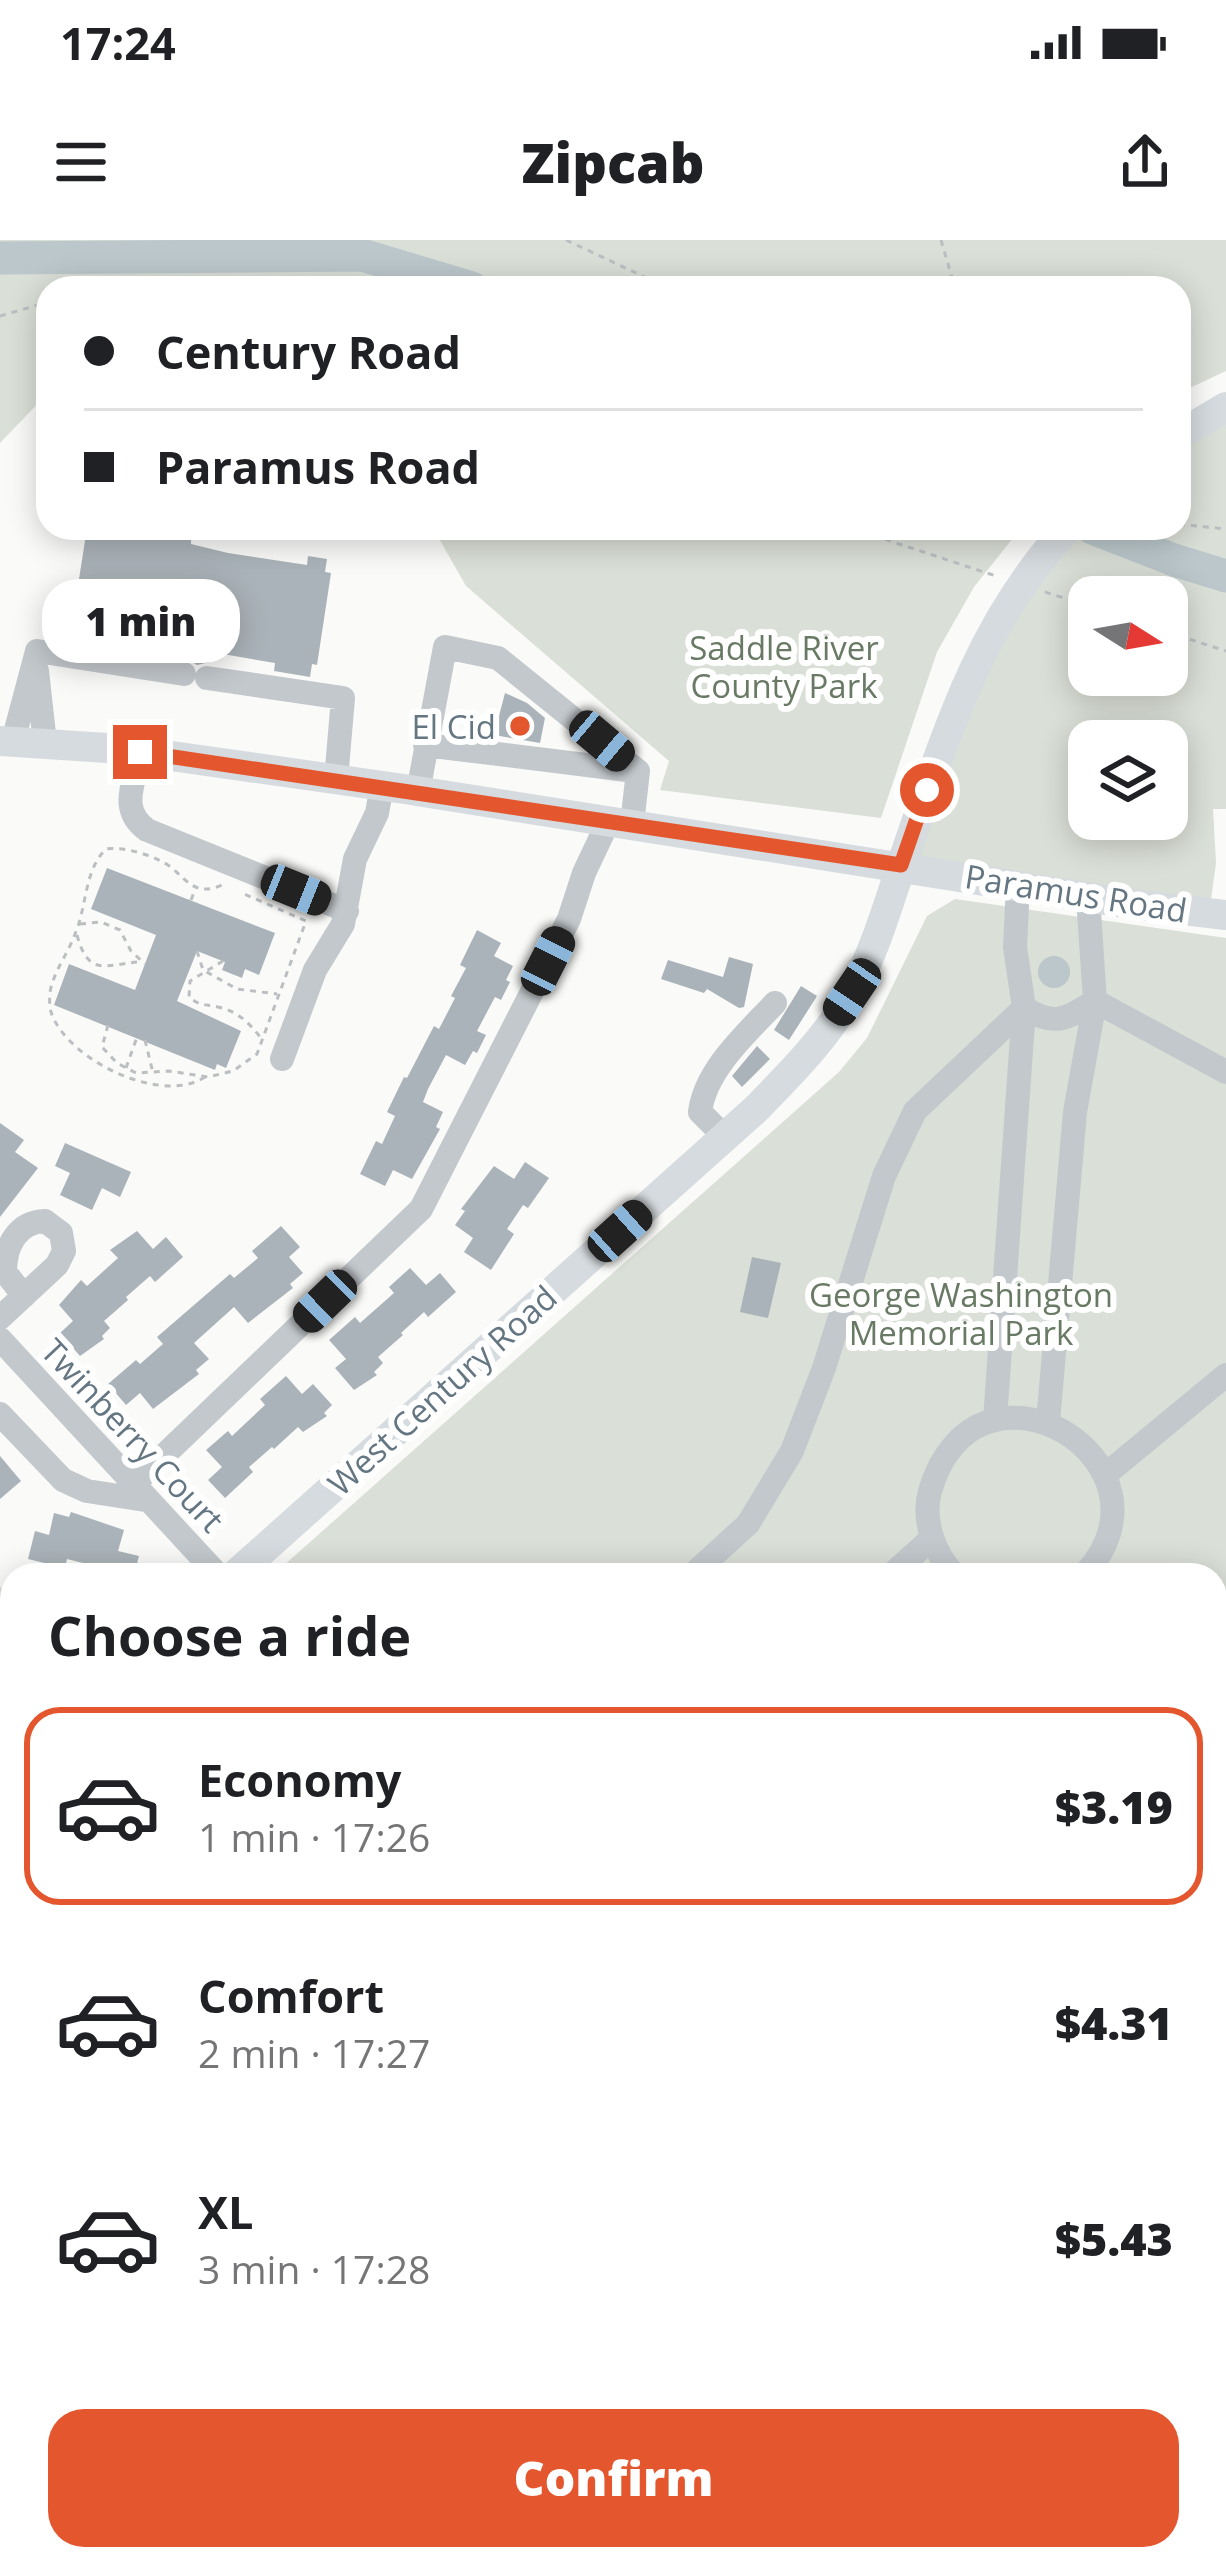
<!DOCTYPE html>
<html lang="en">
<head>
<meta charset="utf-8">
<style>
  :root { --surface:#fff; --page:#f6f6f6; --text:#202124; --muted:#757577; --line:#e0e0e0; --accent:#e4572e }
  body { margin:0; font-family:"Open Sans",sans-serif; background:var(--page); color:var(--text); height:100vh; display:flex; flex-direction:column; font-size:45px; white-space:nowrap }
  * { box-sizing:border-box; margin:0 }
  p { font-size:39px; color:var(--muted) }
  .icon { flex:none; width:66px; height:66px; fill:none; stroke:currentColor; stroke-width:2; stroke-linecap:round; stroke-linejoin:round }
  .map { position:relative; flex:1; overflow:hidden }
  .drawer { position:absolute; left:0px; top:1323px; width:1227px; height:1008px; display:flex; flex-direction:column; background:var(--surface); border-radius:36px 36px 0 0; box-shadow:0 6px 30px #0003 }
  .drawer>* { flex:none }
  .banner { position:absolute; left:36px; top:36px; width:1155px; height:264px; border-radius:36px; box-shadow:0 6px 30px #0003; display:grid; align-content:center; height:264px; padding:0 48px; background:var(--surface) }
  .needle { width:78px; rotate:101deg }
  .fabs { position:absolute; left:1068px; top:336px; display:grid; gap:24px }
  .fabs a { display:grid; place-items:center; width:120px; height:120px; border-radius:24px; background:var(--surface); box-shadow:0 6px 30px #0003; font-size:60px }
  .end { position:absolute; width:54px; height:54px; margin:-27px; border:15px solid #e4572e; background:#fff; box-shadow:0 0 0 6px #fff }
  .from { border-radius:50% }
  .bubble { position:absolute; height:84px; border-radius:36px; background:var(--surface); box-shadow:0 6px 30px #0003; font-size:39px; font-weight:800; line-height:84px; text-align:center }
  .car { position:absolute; width:36px; height:72px; margin:-36px -18px; border-radius:15px; box-shadow:0 0 9px 3px #0007; background:linear-gradient(#222 24%,#8ab4d8 0 40%,#222 0 76%,#8ab4d8 0 86%,#222 0) }
  .banner b { display:flex; align-items:center; gap:42px; height:114px; font-size:45px }
  .banner b+b { border-top:3px solid var(--line) }
  .banner i { width:30px; height:30px; background:var(--text) }
  ul { padding:0; list-style:none }
  li { display:flex; align-items:center; gap:36px; height:198px; margin:0 24px 18px; padding:0 24px; border:6px solid transparent; border-radius:36px }
  li div { flex:1 }
  li b { display:block; font-size:45px }
  li em { font-style:normal; font-weight:800 }
  li.selected { border-color:var(--accent) }
  li>.icon { width:108px; height:108px; stroke-width:1.5 }
  h2 { padding:0 48px; font-size:54px; line-height:144px }
  .action { display:flex; gap:24px; margin-top:auto; padding:24px 48px }
  .action a { flex:1; height:138px; border-radius:36px; background:var(--accent); color:#fff; font-size:48px; font-weight:800; line-height:138px; text-align:center }
  .status { display:flex; justify-content:space-between; align-items:center; height:84px; padding:0 60px; background:var(--surface); direction:ltr }
  .status svg { height:33px; fill:currentColor }
  header { display:flex; justify-content:space-between; align-items:center; height:156px; padding:0 48px; background:var(--surface); font-size:54px; font-weight:800 }
  .map>svg:first-child { display:block }
</style>
</head>
<body>
<div class="status"><b>17:24</b><svg viewBox="0 0 49 12"><path d="M0 12V9h3v3zM5 12V6h3v6zM10 12V3h3v9zM15 12V0h3v12zM26 1h20v11H26zM47 4h2v5h-2z"/></svg></div>
<header><svg class="icon" aria-label="menu" viewBox="0 0 24 24"><path d="M4 6h16M4 12h16M4 18h16"/></svg>Zipcab<svg class="icon" aria-label="share" viewBox="0 0 24 24"><path d="M12 15V3M7 8l5-5 5 5M5 13v7h14v-7"/></svg></header>
<div class="map">
<svg width="1226" height="2331" viewBox="0 0 1226 2331">
  <rect width="100%" height="100%" fill="#fafaf8"/>
  <!-- green -->
  <path fill="#dadfd7" fill-rule="evenodd" d="M0,0H1226V131L1179,153V48H48V153L0,203Z
    M1226,167V569H1213L1216,623L1209,674L901,625L957,464L1067,288H1179V195ZM1089,357H1167V435H1089ZM1089,501H1167V579H1089Z
    M433,288H1021L974,347L937,412L881,578L660,550L669,521L466,346Z
    M955,659L1226,698V2331H0V1578L12,1568V2319H1215V1335H273L839,832L867,798L927,676Z
    M0,1347L12,1357V1495L0,1507Z"/>
  <!-- water -->
  <path fill="#bbc7cb" d="M1038 732a16 16 0 1 1 32 0a16 16 0 1 1-32 0Z"/>
  <g fill="none" stroke-linecap="round" stroke-linejoin="round">
    <!-- river -->
    <path stroke="#bbc7cb" stroke-width="33" d="M0,18L362,15L472,48
      M1092,288L1174,320L1226,336"/>
  </g>
  <!-- building -->
  <path fill="#aab3b9" d="M87,288H120L191,299V304L228,313L307,325L308,316L327,319L325,332L331,333L317,425L312,424L310,437L274,431L275,423L211,412L210,422L197,425L186,418V411L171,409L173,401L116,392L114,406L76,399L78,386L72,384Z
    M505,453L527,463L545,478L540,503L494,495Z
    M107,628L275,693L259,735L245,729L242,738L222,730L225,722L197,711L177,761L241,791L226,828L217,824L215,830L54,765L69,724L135,750L156,695L91,669Z
    M477,690L501,703L494,716L513,726L506,740L510,742L501,760L495,757L477,791L486,795L477,813L473,811L465,825L446,815L428,849L423,862L443,872L436,887L440,889L412,939L393,930L385,946L360,934L376,901L382,904L395,876L387,872L404,837L407,838L434,786L439,789L455,758L451,756L466,728L460,725Z
    M729,717L753,724L744,767L739,768L707,749L704,753L661,739L668,720L723,737Z
    M801,746L817,756L789,800L774,790Z
    M757,806L770,819L742,847L732,836Z
    M0,883L24,900L15,912L38,928L0,977Z
    M65,903L131,932L120,957L102,948L92,970L60,955L70,933L55,926Z
    M525,922L549,938L528,968L523,965L507,989L514,994L491,1030L464,1012L473,998L455,985L465,971L461,969L494,926L514,939Z
    M281,986L300,1007L289,1017L303,1033L290,1044L293,1048L248,1083L234,1067L194,1103L209,1119L196,1130L199,1134L153,1169L140,1153L126,1165L108,1144L136,1120L140,1124L163,1104L157,1097L230,1034L234,1038L258,1018L252,1011Z
    M137,991L153,1009L166,997L183,1017L155,1042L150,1036L126,1057L128,1060L104,1081L110,1088L102,1096L104,1099L80,1116L60,1093L73,1081L59,1065L81,1040L87,1046L118,1018L110,1010Z
    M752,1017L781,1023L768,1078L740,1072Z
    M410,1028L426,1045L440,1033L456,1052L428,1077L424,1072L401,1093L403,1095L378,1117L383,1123L374,1132L377,1135L354,1150L335,1128L346,1119L329,1100L355,1077L360,1083L394,1053L389,1047Z
    M286,1136L302,1154L313,1144L332,1165L324,1173L327,1176L303,1192L298,1187L274,1209L272,1207L249,1227L253,1232L225,1258L208,1240L222,1227L206,1210L228,1191L232,1196L265,1165L260,1159Z
    M0,1216L21,1241L0,1259Z
    M71,1272L124,1290L118,1311L139,1316L134,1335H108L97,1332L99,1327L67,1319L65,1328L28,1319L35,1291L49,1295L54,1273L69,1277Z"/>
  <g fill="none" stroke-linecap="round" stroke-linejoin="round">
    <!-- path -->
    <path stroke="#bbbfc2" stroke-width="3" stroke-dasharray="6 6" stroke-linecap="butt" d="M566,0L668,48
      M941,0L955,48
      M100,48H108
      M0,76L48,62
      M1179,284L1226,289
      M851,288L996,336
      M1045,352L1089,366
      M1167,392L1226,411
      M191,660L195,650
      M80,684L101,682L120,690L131,711L145,724
      M77,695C88,737 106,725 137,722
      M197,711L203,730L237,749L277,754
      M223,721L190,741L189,757C199,766 205,764 218,767C238,771 249,783 261,798
      M108,785L102,807L117,823L136,833L169,831L208,837L233,831L257,814L306,681L242,653
      M145,800L153,833
      M126,828L137,797
      M205,837C161,866 66,819 51,772C49,764 49,752 52,744C57,727 69,711 75,694C87,667 84,630 106,609C124,606 157,616 172,628C189,643 197,656 222,645
      M1215,1784L1226,1775
      M1215,1966L1226,1959
      M1215,2142L1226,2145
      M898,2319L926,2331
      M1111,2319L1138,2331
      M1201,2319L1226,2329"/>
    <!-- minor -->
    <path stroke="#c3c8cc" stroke-width="24" d="M37,411L184,434
      M37,431L45,503
      M207,438L343,458L336,540
      M13,501L37,411
      M425,505L635,531
      M140,512C136,541 117,568 147,590L347,671
      M418,552L445,407L498,418L638,531
      M632,584L638,531
      M282,819L315,730L343,684L355,619L377,573L382,546
      M725,897L700,872C705,830 747,793 775,763
      M0,1078L57,1025L64,1011L61,993L45,981C17,982 5,1006 5,1032L24,1056
      M0,1099L218,1335
      M0,1174L63,1240L87,1251L145,1260
      M995,1180L1024,768L1015,707L1018,645
      M1048,1182L1075,872L1095,761L1088,657
      M1105,1235L1226,1135
      M132,1246L421,969L569,679L584,633L609,580
      M692,1335L748,1284L792,1211L824,1128L884,936L915,871L1024,768C1055,787 1066,779 1095,761L1226,832
      M891,1335L931,1299
      M955,1335C934,1314 922,1280 930,1251C977,1093 1188,1223 1084,1335
      M1215,1466L1226,1451
      M0,1814L12,1806
      M0,1955L12,1969
      M0,2185L12,2174
      M272,2331L284,2319"/>
    <!-- major -->
    <path stroke="#d6dbdf" stroke-width="30" d="M1179,195L1226,167
      M0,501L122,509L404,549L1124,663L1226,675
      M235,1335L756,869C792,832 830,794 854,749C876,708 888,664 903,621C945,498 977,386 1067,288
      M0,1545L12,1534"/>
  </g>
  <g fill="none" stroke-linecap="round" stroke-linejoin="round">
    <!-- route -->
    <path stroke="#e4572e" stroke-width="15" d="M140,512L901,625L927,550"/>
  </g>
  <!-- markers -->
  <circle fill="#e4572e" stroke="#fff" stroke-width="4.5" cx="520" cy="486" r="12"/>
  <g text-anchor="middle" dominant-baseline="central" stroke-width="12" stroke-linejoin="round" paint-order="stroke">
    <!-- park labels -->
    <g font-size="33" fill="#687a64" stroke="#fff">
      <text x="784" y="407">Saddle River<tspan x="784" dy="38">County Park</tspan></text>
      <text x="961" y="1054">George Washington<tspan x="961" dy="38">Memorial Park</tspan></text>
    </g>
    <!-- poi labels -->
    <g font-size="33" fill="#657683" stroke="#fff" text-anchor="end">
      <text x="496" y="486">El Cid</text>
    </g>
    <!-- street labels -->
    <g font-size="33" fill="#657683" stroke="#fff">
      <text transform="translate(1076 653) rotate(9)">Paramus Road</text>
      <text transform="translate(442 1150) rotate(-42)">West Century Road</text>
      <text transform="translate(133 1195) rotate(47)">Twinberry Court</text>
    </g>
  </g>
</svg>
<div class="fabs">
<a><svg class="needle" viewBox="-14 -14 28 28"><path d="M0-13l5 13h-10z" fill="#e53935"/><path d="M0 13l5-13h-10z" fill="#757577"/></svg></a>
<a><svg class="icon" aria-label="layers" viewBox="0 0 24 24"><path d="M12 4l9 5-9 5-9-5zM3 14l9 5 9-5"/></svg></a>
</div>
<i class="end from" style="left:927px;top:550px"></i>
<i class="end" style="left:140px;top:512px"></i>
<div class="bubble" style="left:42px;top:339px;width:198px">1 min</div>
<i class="car" style="left:602px;top:501px;rotate:130deg"></i>
<i class="car" style="left:296px;top:650px;rotate:112deg"></i>
<i class="car" style="left:548px;top:721px;rotate:27deg"></i>
<i class="car" style="left:852px;top:752px;rotate:214deg"></i>
<i class="car" style="left:620px;top:991px;rotate:48deg"></i>
<i class="car" style="left:325px;top:1061px;rotate:226deg"></i>
<div class="banner">
<b><i class="from"></i>Century Road</b>
<b><i></i>Paramus Road</b>
</div>
<section class="drawer">
<h2>Choose a ride</h2>
<ul>
<li class="selected"><svg class="icon" aria-label="car" viewBox="0 0 24 24"><path d="M5 17H2v-5l4-1 3-4h7l3 4 3 1v5h-3M9 17h6M6 11h13"/><circle cx="7" cy="17" r="2"/><circle cx="17" cy="17" r="2"/></svg><div><b>Economy</b><p>1 min · 17:26</p></div><em>$3.19</em></li>
<li><svg class="icon" aria-label="car" viewBox="0 0 24 24"><path d="M5 17H2v-5l4-1 3-4h7l3 4 3 1v5h-3M9 17h6M6 11h13"/><circle cx="7" cy="17" r="2"/><circle cx="17" cy="17" r="2"/></svg><div><b>Comfort</b><p>2 min · 17:27</p></div><em>$4.31</em></li>
<li><svg class="icon" aria-label="car" viewBox="0 0 24 24"><path d="M5 17H2v-5l4-1 3-4h7l3 4 3 1v5h-3M9 17h6M6 11h13"/><circle cx="7" cy="17" r="2"/><circle cx="17" cy="17" r="2"/></svg><div><b>XL</b><p>3 min · 17:28</p></div><em>$5.43</em></li>
</ul>
<div class="action"><a>Confirm</a></div>
</section>
</div>
</body>
</html>
